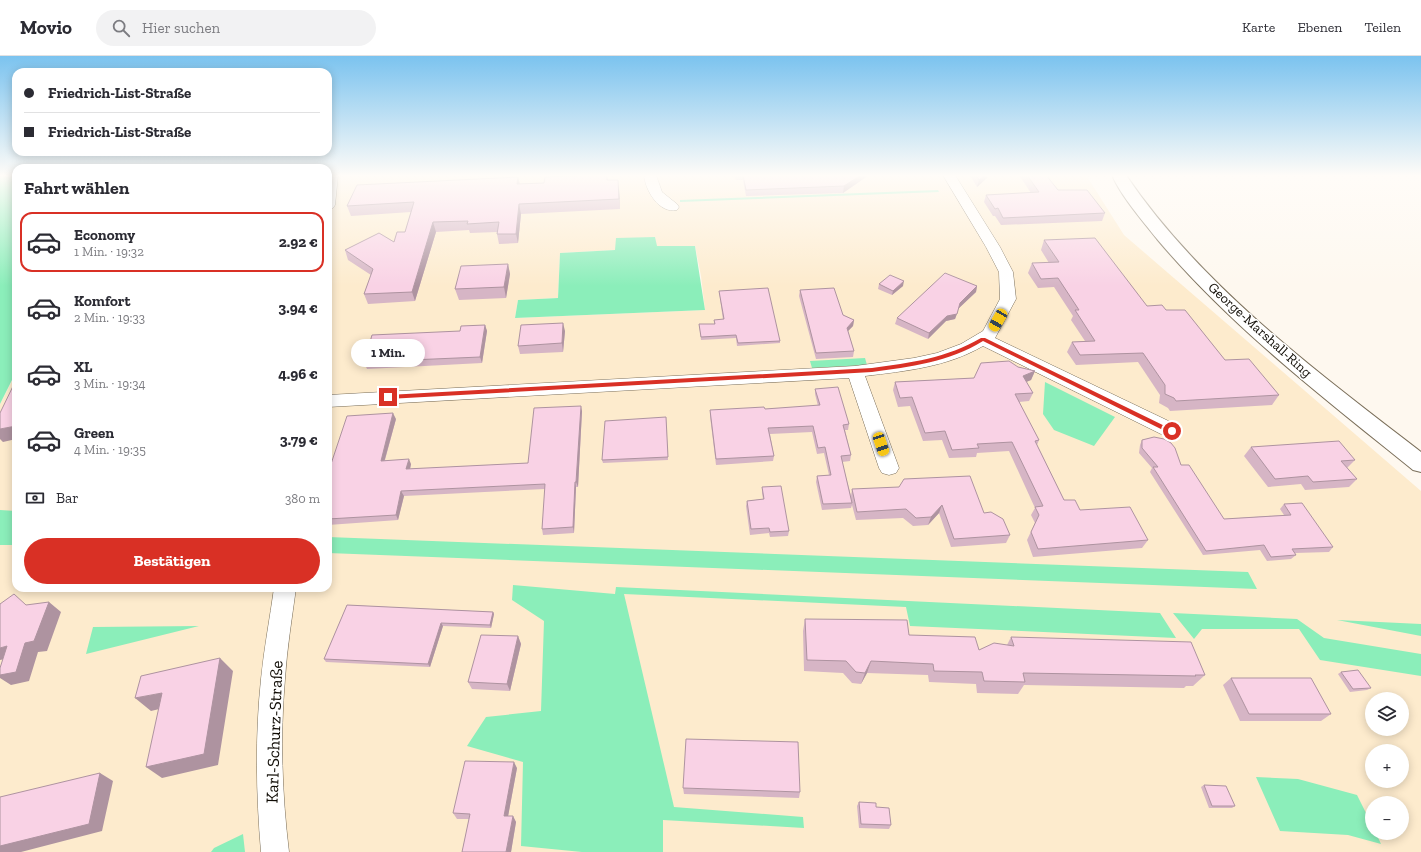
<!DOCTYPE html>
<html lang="de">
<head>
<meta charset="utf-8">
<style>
  :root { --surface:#fff; --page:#f2f2f3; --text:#2b2b33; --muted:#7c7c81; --line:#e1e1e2; --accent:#d93025 }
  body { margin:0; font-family:"Zilla Slab",serif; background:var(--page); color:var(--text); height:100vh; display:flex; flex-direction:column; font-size:15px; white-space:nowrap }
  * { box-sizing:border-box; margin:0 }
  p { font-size:13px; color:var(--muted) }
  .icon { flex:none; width:22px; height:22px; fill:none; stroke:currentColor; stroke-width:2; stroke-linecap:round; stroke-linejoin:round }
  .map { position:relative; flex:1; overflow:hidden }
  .panel { position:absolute; left:12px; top:108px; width:320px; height:428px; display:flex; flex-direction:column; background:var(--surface); border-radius:12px; box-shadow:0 2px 10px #0003 }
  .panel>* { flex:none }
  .guide { position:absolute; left:12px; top:12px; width:320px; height:88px; border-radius:12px; box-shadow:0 2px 10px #0003; display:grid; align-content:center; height:88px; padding:0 12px; background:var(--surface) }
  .buttons { position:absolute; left:1365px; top:636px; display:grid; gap:8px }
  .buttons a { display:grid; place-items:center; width:44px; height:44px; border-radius:50%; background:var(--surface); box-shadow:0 2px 10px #0003; font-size:20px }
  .end { position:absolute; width:18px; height:18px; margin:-9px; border:5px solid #d93025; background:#fff; box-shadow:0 0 0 2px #fff }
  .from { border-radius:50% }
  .bubble { position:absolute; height:28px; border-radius:14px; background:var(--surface); box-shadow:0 2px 10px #0003; font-size:13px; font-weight:700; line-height:28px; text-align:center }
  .car { position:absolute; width:12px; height:24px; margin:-12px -6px; border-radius:5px; box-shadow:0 0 3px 1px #0007; background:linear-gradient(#f5c518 24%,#345 0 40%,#f5c518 0 76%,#345 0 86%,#f5c518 0) }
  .guide b { display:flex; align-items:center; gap:14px; height:38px; font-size:15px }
  .guide b+b { border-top:1px solid var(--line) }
  .guide i { width:10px; height:10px; background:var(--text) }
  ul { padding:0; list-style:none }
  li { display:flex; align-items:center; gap:12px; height:60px; margin:0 8px 6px; padding:0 4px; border:2px solid transparent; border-radius:12px }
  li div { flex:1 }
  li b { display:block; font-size:15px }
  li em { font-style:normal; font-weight:700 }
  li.current { border-color:var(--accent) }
  li>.icon { width:36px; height:36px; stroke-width:1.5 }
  h2 { padding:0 12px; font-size:18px; line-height:48px }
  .pay { display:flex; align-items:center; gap:10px; height:44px; padding:0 12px; font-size:15px }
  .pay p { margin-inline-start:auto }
  .button { display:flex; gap:8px; margin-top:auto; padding:8px 12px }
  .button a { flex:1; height:46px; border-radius:24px; background:var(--accent); color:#fff; font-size:16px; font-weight:700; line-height:46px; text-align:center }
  header { display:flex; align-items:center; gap:24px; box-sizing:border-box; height:56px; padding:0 20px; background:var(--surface); border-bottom:1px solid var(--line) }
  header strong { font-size:19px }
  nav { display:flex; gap:22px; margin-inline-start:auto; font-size:14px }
  .search { width:280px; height:36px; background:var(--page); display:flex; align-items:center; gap:10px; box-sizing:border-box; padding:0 14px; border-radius:22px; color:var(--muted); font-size:15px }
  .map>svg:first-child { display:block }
</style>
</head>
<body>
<header>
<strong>Movio</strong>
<div class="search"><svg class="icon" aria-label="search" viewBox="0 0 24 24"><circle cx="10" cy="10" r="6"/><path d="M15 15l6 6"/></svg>Hier suchen</div>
<nav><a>Karte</a><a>Ebenen</a><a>Teilen</a></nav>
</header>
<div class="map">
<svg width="1421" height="796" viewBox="0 0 1421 796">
  <rect width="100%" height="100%" fill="#fef8ef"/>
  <!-- built -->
  <path fill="#fdebcd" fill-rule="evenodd" d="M328,119H1086L1124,179L1421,435V796H0V348L16,317V532H328ZM655,181L656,190H695L701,220L705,254L515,262L518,244L558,242L560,197L616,194ZM1372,643H1402V673H1372ZM1372,695H1402V725H1372ZM1372,747H1402V777H1372Z"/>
  <!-- green -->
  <path fill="#8beeba" d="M0,119H16V316L0,348Z
    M938,134L939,136L680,146V144Z
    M655,181L657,190H695L705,254L515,262L518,244L558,242L560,197L615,194L616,182Z
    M865,302L867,309L812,312L810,305Z
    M1045,326L1115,361L1094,390L1054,374L1043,358Z
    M0,454L16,455V489H0Z
    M328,481L1248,516L1257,533L328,497Z
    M513,529L615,538L616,531L1160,557L1176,582L910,570L906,551L624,538L674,751L803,761L804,772L663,764V796H582L521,790L523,706L467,690L486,661L541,655L544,565L512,544Z
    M1173,557L1297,563L1324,582L1421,598V620L1320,604L1299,573H1202L1194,583Z
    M1337,564L1421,568V580Z
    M199,570L86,598L93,571Z
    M1256,721L1298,723L1357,739L1372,769V777H1376L1381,788L1348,779L1280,775Z
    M243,778L245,796H211L214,792Z"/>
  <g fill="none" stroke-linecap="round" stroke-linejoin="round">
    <defs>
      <path id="minor" d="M328,119H338L335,149L333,152L328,153Z
        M644,119H656L662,136L677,148L679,151L677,154C659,158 645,134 644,119Z
        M943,119H955L1000,191L1013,216L1016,243L995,282L1179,370L1181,375L1179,380L1172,382L1165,380L983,290C947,311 906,315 865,320L899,412L896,417L889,419L882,417L879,412L849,322L328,351V339L855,310L914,302L937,297L961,288L983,275L1000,243L999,216L986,191Z
        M274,532H296C292,562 287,592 285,623C280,681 282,738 289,796H261C256,738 255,680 261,623C264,592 270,562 274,532Z"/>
      <path id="major" d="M1112,119H1126C1201,230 1316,315 1421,396V416L1413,414C1324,342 1231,271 1157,183C1142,164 1121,140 1112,119Z"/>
    </defs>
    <!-- minor casing -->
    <use href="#minor" stroke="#7a6e59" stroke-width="1"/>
    <!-- major casing -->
    <use href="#major" stroke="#7a6e59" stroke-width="2"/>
    <!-- minor -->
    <use href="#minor" fill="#fff" fill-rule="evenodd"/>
    <!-- major -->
    <use href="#major" fill="#fff" fill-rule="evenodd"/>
  </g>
  <!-- wall -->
  <path fill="#d6b5c5" d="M607,119L608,124L619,133L620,153L521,158L518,187L499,188L497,178V176L470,177L469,174L436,176L415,245L368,248L364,238L371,219L348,204L345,194L394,186L405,176L411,156L351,160L347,150L518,121L520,128L544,127Z
    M734,119H869L843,137L746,140L743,124H736Z
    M970,119H988L987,122L977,131Z
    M1019,119H1046L1058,134L1105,157L1102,165L1001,169L995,160H993L984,146L986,139L1031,137Z
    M1044,184L1147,250L1166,254L1225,304L1279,339L1272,349L1170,355L1168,352L1159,347L1160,339L1138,306L1076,309L1067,296L1072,286L1085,285L1071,264L1073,260L1054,231L1038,232L1028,217L1032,207H1049L1041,194Z
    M508,208L510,218L506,242L459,244L455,233Z
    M879,228L903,230L892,239L878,233Z
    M977,230L976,236L958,253L955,263L946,265L928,283L895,268L897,262Z
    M800,234L843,259L854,264L853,270L848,275L854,295L853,301L816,303L799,240Z
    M719,235L780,285V287L737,290L736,282L701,284L699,268H714V264H723Z
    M485,269L487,275L482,307L367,313L364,306L365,302L360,299L357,293L460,275Z
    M565,275L563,296L520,298L518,290Z
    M1018,311L1035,315L1031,324L1026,326L1033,337L1029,345L1019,346L1039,384L1037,389L1064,444L1080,454L1148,484L1142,492L1033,501L1027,484L1035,467L1031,459L1035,452L1009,395L977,397L976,401L949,402L942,384L923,385L910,350L898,351L893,334L895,326L974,322Z
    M815,333L849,368L848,374H845L851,399L850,405L842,406L851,440L852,433L984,457L1010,479L1006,487L951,491L939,457L928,469L913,470L903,462L856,464L852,449L851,452L822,454L816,426L817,420L829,419L824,397L817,398L812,376L770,378L774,400L773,405L716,409L710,360V354L765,353L818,350L815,338Z
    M582,355L578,431H576L574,477L543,479L542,473L545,433L404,440L398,464L328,469V417L396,363L385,404L411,408L410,413L528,407Z
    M666,361L668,404L603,407L602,404Z
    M1142,384L1181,409L1224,463L1284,459L1280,453L1284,448L1333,491L1329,496L1295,497L1296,499L1291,503L1267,505L1260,494L1203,499L1150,416L1152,412L1139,397L1140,389Z
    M1251,391L1355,404L1347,412L1357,423L1349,431L1305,434L1301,428L1268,431L1244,400Z
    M762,431L789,475L788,480L770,481L769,477L750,479L746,450L747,445L763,443L762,437Z
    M347,549L493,556L494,558L491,572L443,570L430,611L326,606L324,603Z
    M805,563L909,579L979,594L1007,589L1011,581L1205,619L1193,630H1186L1184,632L1024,629L1018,638L977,637L976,628L929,626L928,619L867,617L861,628L852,627L843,617L804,615L803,575Z
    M518,580L521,588L510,635L472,633L468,626Z
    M1341,616L1371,632L1367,634L1350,636L1338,618Z
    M1231,622L1331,658L1321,665H1240L1223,629Z
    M517,712L508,760H513L516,766L511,796H462L469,763H457L453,757Z
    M1204,729L1235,750L1232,752H1209L1201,731Z
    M683,732L800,736L799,742L684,738Z
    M859,746L876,751L891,769L889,773L859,772L857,750Z"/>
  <!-- shaded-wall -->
  <path fill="#ae93a0" d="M861,119H869L843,137L844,130Z
    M985,119H988L987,122L977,131L979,124Z
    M518,121L520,130L517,128Z
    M618,124L619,133L620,153L619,143Z
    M519,148L521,158L518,187L516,178Z
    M433,166L436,176L415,245L412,236Z
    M508,208L510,218L506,242L504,231Z
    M904,225L903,230L892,239L893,235Z
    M977,230L976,236L958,253L960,247Z
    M957,258L955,263L946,265L928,283L929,277L947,260Z
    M854,264L853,270L846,277L847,272Z
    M563,267L565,275L563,296L562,287Z
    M485,269L487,275L482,307L480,301Z
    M1035,315L1031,324L1019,329L1023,320Z
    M581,350L582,355L578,431L576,426Z
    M393,357L396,363L383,410L381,405Z
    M16,370V383L3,386L0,383V373Z
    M409,403L411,408L409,418L406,413Z
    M575,426L576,431L574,477L573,471Z
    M401,435L404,440L398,464L396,459Z
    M942,449L939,457L928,469L931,461Z
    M49,546L61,556L47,595L38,596L29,625L11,629L0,622V619Z
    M493,556L494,558L491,572L490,569Z
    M441,567L443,570L430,611L428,608Z
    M518,580L521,588L510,635L507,628Z
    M7,590L20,600L0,604V592Z
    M220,602L233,615L218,709L162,722L146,711Z
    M871,605L867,617L861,628L865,617Z
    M162,637L176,649L151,655L135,642Z
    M514,706L517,712L507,766L504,760Z
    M100,717L113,725L102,775L21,796H0V790Z
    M513,760L516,766L511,796H506Z"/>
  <!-- building -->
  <path fill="#f9d2e5" stroke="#ae93a0" d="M592,119H607V124H618L619,143L519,148L516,178H497L499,166L467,168L468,165L433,166L412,236L364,238L373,213L345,194L379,177L394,186L397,176H405L414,146L347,150L357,129L518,121L517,128L544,127L545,121Z
    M743,119H861L844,130L746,134Z
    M976,119H985L979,124Z
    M1027,119H1046L1058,134H1087L1105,157L1003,162L998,152L995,153L986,139L1039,136Z
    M1095,182L1147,250L1162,249L1166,254H1185L1225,304L1249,303L1279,339L1176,345L1174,342L1165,338V329L1143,297L1080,299L1072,286L1095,285L1075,254H1079L1058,222L1041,223L1032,207L1059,206L1044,184Z
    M508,208L504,231L455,233L461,210Z
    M945,217L977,230L960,247L957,258L947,260L929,277L897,262Z
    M890,219L904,225L893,235L879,228Z
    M768,232L780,285L738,287L736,279L701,281L699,268H715L714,264L724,263L719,235Z
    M834,232L843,259L854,264L847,272L854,295L816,297L800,234Z
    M563,267L562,287L518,290L521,269Z
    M485,269L480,301L364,306L367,297L357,293L370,286L372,279L460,275L461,270Z
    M1009,305L1018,311L1035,315L1023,320L1033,337L1015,338L1039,384L1035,385L1064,444H1075L1080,454L1130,451L1148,484L1038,493L1031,476L1039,459L1035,451L1043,450L1012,386L977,388L979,392L952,394L945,375L925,377L912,341L900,342L895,326L974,322L981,307Z
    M16,324V370L0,373V357Z
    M838,331L849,368L843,369L851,399L841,400L852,447L823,448L817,420L831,419L825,391L818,392L813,370L768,372L774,400L716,403L710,354L764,351L765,353L820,349L815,333Z
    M581,350L576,426H575L573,471L542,473L545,428L401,435L396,459L328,463V417L347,360L393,357L381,405L409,403L406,413L528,407L534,352Z
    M666,361L668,401L602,404L605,365Z
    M1154,381L1164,383L1171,387L1175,392L1181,409H1189L1224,463L1291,459L1284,448L1302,447L1333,491L1292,493L1296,499L1271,501L1264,489L1206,495L1153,411H1158L1142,392V384Z
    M1339,385L1355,404L1341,405L1357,423L1313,426L1308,420L1275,423L1251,391Z
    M970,420L984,457L991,456L1003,463L1010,479L954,483L942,449L931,461L916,462L906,453L857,456L852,433L899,431L904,423Z
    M781,430L789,475L770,476L769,472L751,473L747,445L764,443L762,431Z
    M14,538L26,549L49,546L34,585L25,587L16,616L0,619V612L7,590L0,592V548Z
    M347,549L493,556L490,569L441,567L428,608L324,603Z
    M805,563L907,564L909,579L975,581L979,594L994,587L1014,590L1011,581L1191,586L1205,619H1195L1196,620L1023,617L1025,626L984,625L982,616L934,615L933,608L871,605L865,617L856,616L846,605L807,604Z
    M481,579L518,580L507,628L468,626Z
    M220,602L204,698L146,711L162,637L135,642L141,620Z
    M1358,614L1371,632L1353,633L1341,616Z
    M1231,622H1311L1331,658H1249Z
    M686,683L798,686L800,736L683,732Z
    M465,705L514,706L504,760H513L506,796H462L470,758L453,757Z
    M100,717L89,768L0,790V741Z
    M1204,729L1226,730L1235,750H1212Z
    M859,746L876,747V751L889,752L891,769L861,768Z"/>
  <!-- sky -->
  <linearGradient id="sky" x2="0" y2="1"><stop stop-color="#7bc3ef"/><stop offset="0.52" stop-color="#fffcf8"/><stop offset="1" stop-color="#fffcf8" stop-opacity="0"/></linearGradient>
  <rect width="1421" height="230" fill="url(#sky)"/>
  <!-- route -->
  <path fill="#d93025" d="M981,282H985L1175,375L1174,377H1169L983,285C949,306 910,311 872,316L388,343L385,341L388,339L872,312C910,307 947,302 981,282Z"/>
  <g text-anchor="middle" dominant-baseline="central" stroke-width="3" stroke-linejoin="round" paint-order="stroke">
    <!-- street labels -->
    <g font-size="14" fill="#0f0b04" stroke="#fff">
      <text transform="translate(1260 274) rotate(42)">George-Marshall-Ring</text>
    </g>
    <!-- near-street labels -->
    <g font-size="17" fill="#0f0b04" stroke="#fff">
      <text transform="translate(274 676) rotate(-88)">Karl-Schurz-Straße</text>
    </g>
  </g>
</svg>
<div class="buttons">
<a><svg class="icon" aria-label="layers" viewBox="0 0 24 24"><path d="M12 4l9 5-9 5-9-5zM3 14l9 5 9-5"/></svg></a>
<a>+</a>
<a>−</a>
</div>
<i class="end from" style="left:1172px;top:375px"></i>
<i class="end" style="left:388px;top:341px"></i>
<div class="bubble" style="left:351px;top:283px;width:74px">1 Min.</div>
<i class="car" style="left:998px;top:264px;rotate:210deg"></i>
<i class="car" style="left:881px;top:388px;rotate:161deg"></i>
<div class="guide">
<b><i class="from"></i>Friedrich-List-Straße</b>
<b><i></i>Friedrich-List-Straße</b>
</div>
<section class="panel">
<h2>Fahrt wählen</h2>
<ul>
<li class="current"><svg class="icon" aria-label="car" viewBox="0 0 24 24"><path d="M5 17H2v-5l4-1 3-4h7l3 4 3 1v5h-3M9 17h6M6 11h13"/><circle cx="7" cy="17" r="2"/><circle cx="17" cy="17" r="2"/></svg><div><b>Economy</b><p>1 Min. · 19:32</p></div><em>2.92 €</em></li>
<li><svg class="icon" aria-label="car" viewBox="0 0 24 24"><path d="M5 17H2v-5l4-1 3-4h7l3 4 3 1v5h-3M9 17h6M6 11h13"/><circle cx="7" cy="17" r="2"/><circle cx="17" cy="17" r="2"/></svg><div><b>Komfort</b><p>2 Min. · 19:33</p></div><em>3.94 €</em></li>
<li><svg class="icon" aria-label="car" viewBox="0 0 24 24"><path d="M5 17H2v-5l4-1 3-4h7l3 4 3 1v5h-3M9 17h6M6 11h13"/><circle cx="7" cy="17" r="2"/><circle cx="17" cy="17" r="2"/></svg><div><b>XL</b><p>3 Min. · 19:34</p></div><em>4.96 €</em></li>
<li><svg class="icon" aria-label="car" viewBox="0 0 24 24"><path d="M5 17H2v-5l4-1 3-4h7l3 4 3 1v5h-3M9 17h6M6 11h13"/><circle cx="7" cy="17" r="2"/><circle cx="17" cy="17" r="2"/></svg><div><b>Green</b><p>4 Min. · 19:35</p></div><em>3.79 €</em></li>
</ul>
<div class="pay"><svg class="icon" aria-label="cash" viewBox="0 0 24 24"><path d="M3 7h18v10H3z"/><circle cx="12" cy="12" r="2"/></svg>Bar<p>380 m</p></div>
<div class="button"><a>Bestätigen</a></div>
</section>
</div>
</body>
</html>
